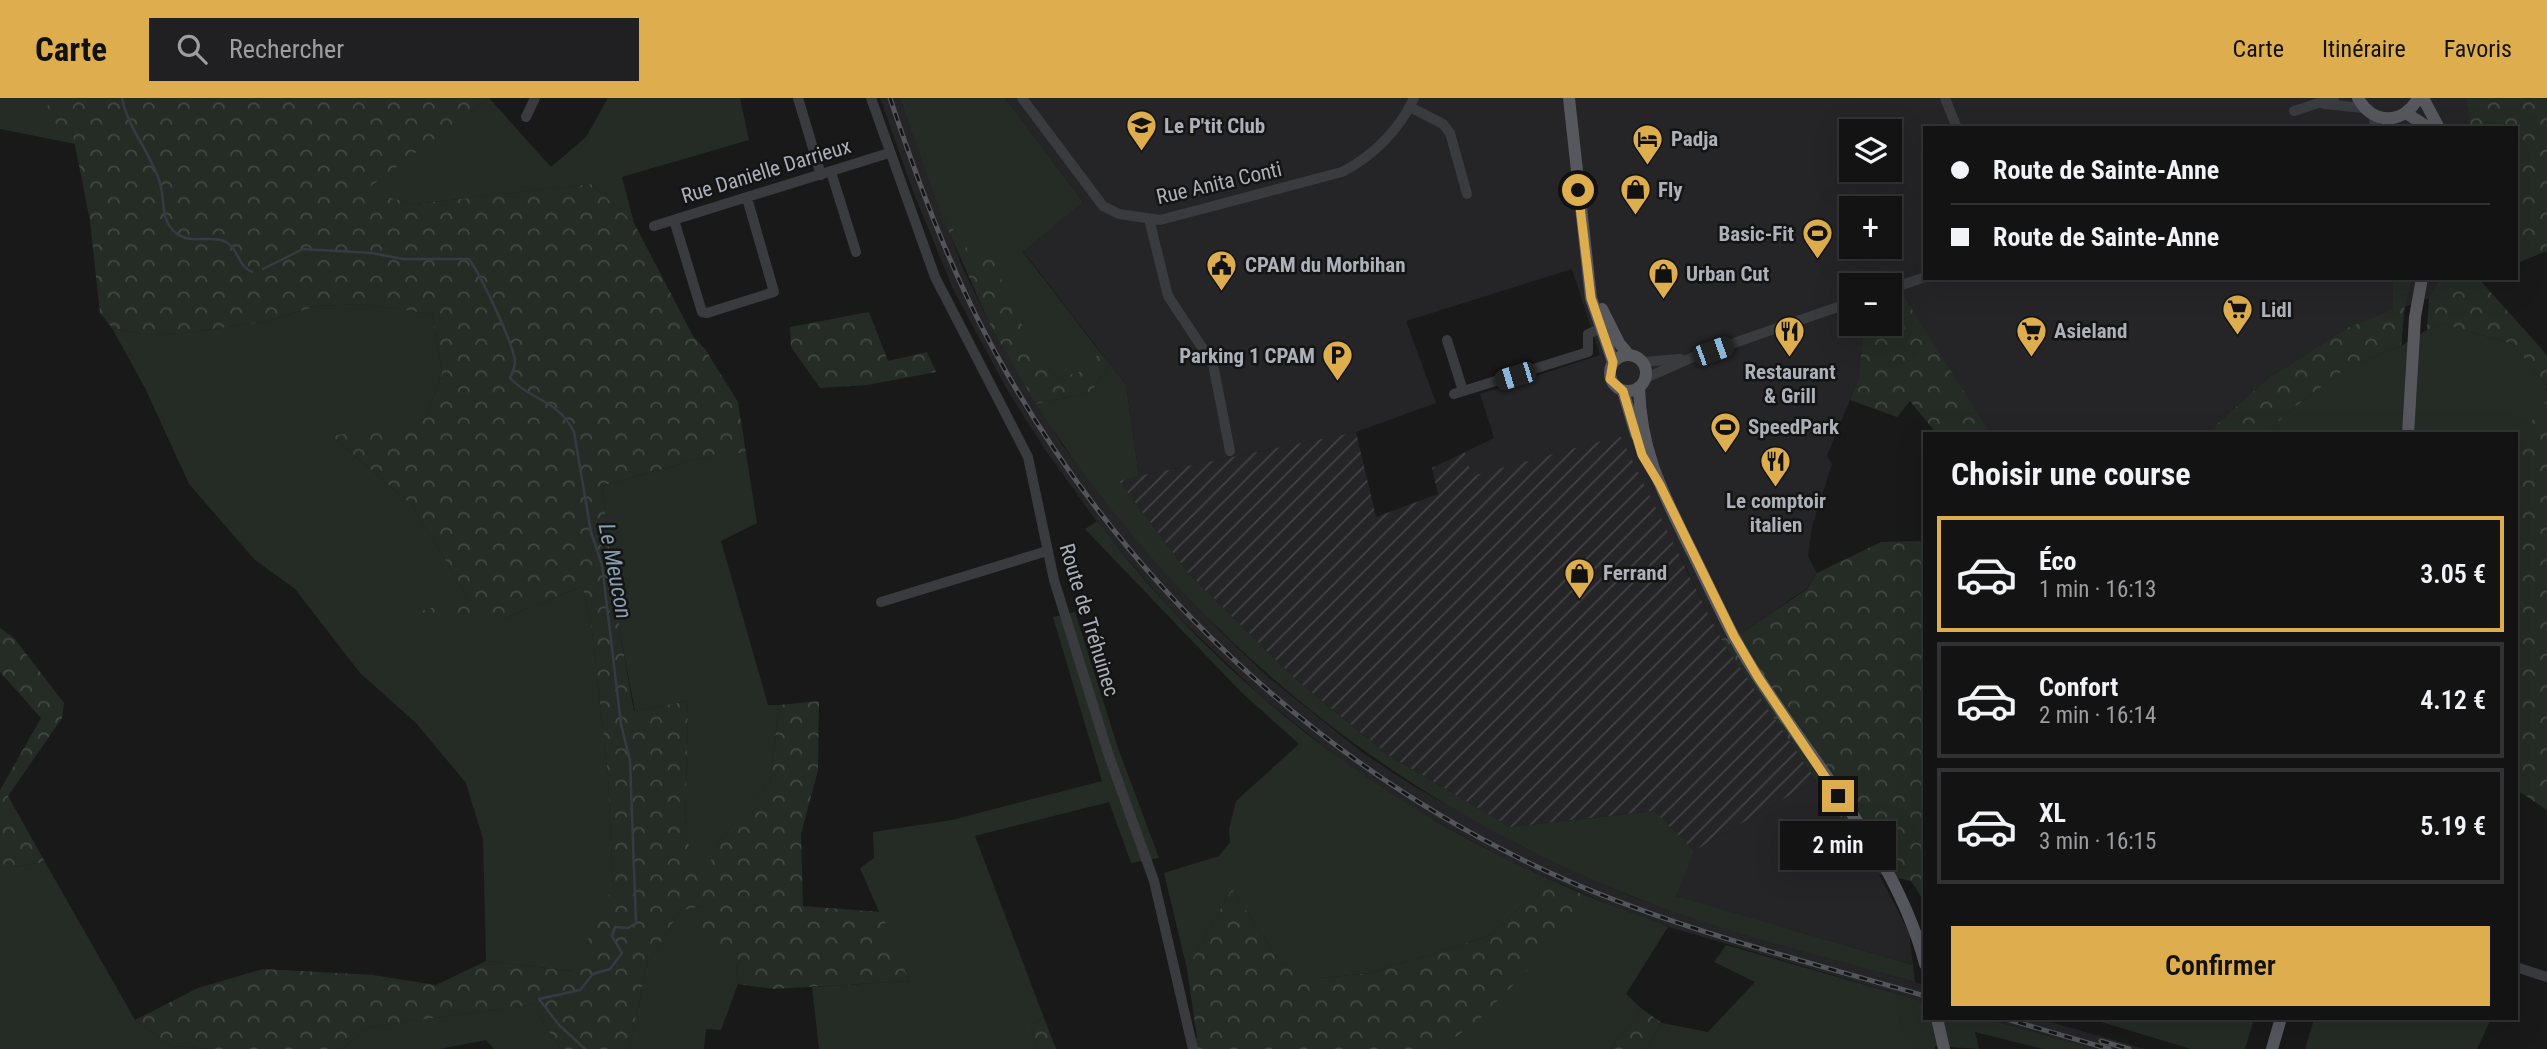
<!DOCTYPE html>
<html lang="fr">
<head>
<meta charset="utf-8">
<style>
  :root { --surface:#131314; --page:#202022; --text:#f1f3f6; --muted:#9d9ea0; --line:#323234; --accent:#dead4d }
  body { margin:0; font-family:"Roboto Condensed",sans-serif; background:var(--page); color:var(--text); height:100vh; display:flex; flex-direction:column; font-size:26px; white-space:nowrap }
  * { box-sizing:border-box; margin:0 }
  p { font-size:23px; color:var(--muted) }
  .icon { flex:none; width:38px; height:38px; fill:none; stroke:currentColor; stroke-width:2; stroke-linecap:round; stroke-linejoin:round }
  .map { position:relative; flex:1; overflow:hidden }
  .side { position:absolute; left:1923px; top:334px; width:595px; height:588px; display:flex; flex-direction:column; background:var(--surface); border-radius:0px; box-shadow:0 7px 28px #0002,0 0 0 2px var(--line) }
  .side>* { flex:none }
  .hud { position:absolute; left:1923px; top:28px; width:595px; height:154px; border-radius:0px; box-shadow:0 7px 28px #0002,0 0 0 2px var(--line); display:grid; align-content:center; height:154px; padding:0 28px; background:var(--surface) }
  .controls { position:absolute; left:1839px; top:21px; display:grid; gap:14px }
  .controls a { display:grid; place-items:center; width:63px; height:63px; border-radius:0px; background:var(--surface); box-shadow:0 7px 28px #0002,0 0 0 2px var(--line); font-size:35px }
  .end { position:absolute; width:32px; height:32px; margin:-16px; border:9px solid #dead4d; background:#111; box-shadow:0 0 0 4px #111 }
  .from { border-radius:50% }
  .bubble { position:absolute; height:49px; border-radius:0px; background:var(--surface); box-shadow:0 7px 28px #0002,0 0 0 2px var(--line); font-size:23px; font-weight:600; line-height:49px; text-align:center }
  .car { position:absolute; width:21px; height:42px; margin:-21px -10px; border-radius:9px; box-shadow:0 0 5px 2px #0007; background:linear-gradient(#222 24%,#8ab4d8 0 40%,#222 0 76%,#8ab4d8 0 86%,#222 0) }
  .hud b { display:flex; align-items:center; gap:24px; height:66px; font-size:26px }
  .hud b+b { border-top:2px solid var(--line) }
  .hud i { width:18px; height:18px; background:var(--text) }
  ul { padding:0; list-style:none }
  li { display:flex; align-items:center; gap:21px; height:116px; margin:0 14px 10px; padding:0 14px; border:4px solid var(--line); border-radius:0px }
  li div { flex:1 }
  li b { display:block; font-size:26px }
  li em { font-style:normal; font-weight:600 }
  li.current { border-color:var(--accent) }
  li>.icon { width:63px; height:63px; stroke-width:1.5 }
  h2 { padding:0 28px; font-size:32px; line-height:84px }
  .button { display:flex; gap:14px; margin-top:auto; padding:14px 28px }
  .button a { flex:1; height:80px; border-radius:0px; background:var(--accent); color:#111; font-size:28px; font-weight:600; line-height:80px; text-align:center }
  header { display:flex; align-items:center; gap:42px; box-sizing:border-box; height:98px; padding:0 35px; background:var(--accent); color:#111 }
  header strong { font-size:33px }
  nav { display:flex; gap:38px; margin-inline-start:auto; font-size:24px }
  .search { width:490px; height:63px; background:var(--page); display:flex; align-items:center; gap:18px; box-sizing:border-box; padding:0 24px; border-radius:0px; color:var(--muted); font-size:26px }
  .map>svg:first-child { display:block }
</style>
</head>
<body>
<header>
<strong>Carte</strong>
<div class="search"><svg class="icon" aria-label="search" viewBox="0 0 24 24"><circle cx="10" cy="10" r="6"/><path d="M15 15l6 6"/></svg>Rechercher</div>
<nav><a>Carte</a><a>Itinéraire</a><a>Favoris</a></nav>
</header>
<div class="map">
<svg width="2547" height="951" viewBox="0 0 2547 951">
  <defs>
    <pattern id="industrial-furrows" width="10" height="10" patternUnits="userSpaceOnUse" patternTransform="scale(1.75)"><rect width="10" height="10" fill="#252527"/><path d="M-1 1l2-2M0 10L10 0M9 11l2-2" fill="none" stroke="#424244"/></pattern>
    <pattern id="forest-crowns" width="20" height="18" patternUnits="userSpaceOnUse" patternTransform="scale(1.75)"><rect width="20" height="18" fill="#252c26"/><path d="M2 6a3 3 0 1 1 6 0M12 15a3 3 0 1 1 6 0" fill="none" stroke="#424843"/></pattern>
  </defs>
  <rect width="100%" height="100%" fill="#19191a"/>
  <!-- built -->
  <path fill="#252527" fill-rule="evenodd" d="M880,0H900L962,168L991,229L1063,348L1218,531L1268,579L1363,655L1415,689L1519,747L1635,800L1712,825L1925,887V904L1645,822L1511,764L1405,706L1352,671L1261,598L1172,513L1103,432L1046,353L1009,295L954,193L914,96Z
    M1005,0H2466L2470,30H1925V180H2440L2429,200L2347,230L2266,282L2206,336H1991L1899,192L1890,187H1852V226H1865L1858,282L1827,358L1832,366L1812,429L1808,458L1817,475L1807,490L1742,535L1721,541L1682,461L1471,379L1465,354L1494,340L1480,296L1600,257L1572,171L1406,223L1436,305L1356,334L1139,378L1126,287L1023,153L1083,104ZM1852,33H1890V72H1852ZM1852,110H1890V149H1852Z
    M1816,682L1879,776L1909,834L1913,867L1675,798L1694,753Z
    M1987,921H2040L2145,951H2095Z"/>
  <!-- industrial -->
  <path fill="url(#industrial-furrows)" d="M1356,334L1376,419L1438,396L1432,370L1465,354L1472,378L1620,338L1721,541L1816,682L1694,753L1653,713L1510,729L1388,657L1294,580L1189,476L1118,382Z"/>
  <!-- green -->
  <path fill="#252c26" d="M0,0H64L54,3L47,21L72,32L75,46L0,31Z
    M489,0L551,69L586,39L608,0H740L749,42L622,79L634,125L591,86L415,106L363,93Z
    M900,0H1005L1083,104L1023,154L1100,254L1084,273L1058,280L1043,263L1017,220L940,113Z
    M2393,180H2412L2405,207L2393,212Z
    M361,206L432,216L442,276L425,321L333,339L412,407L467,498L414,517L502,521L582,488L591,525L608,677L613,788L574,873L486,863L483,741L466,685L416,625L360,575L295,491L255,462L189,386L145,290L112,230L148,237L183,235L264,224L317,208Z
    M2445,226L2512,246L2547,287V302L2517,345L2516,336H2266L2288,314L2349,268L2401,248L2427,232Z
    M1110,266L1126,287L1139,378L1119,383L1189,476L1294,580L1388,657L1510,729L1654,713L1694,753L1676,798L1913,867L1915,884C1822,857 1724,835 1634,799C1383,699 1183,533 1036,306L1091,294Z
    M720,355H746L757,425L721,443L768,607H779L770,685L722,739L705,776L685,740L688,603L635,613L620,535L602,388Z
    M1097,423C1215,579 1370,701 1549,781L1491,837L1371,875L1320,880L1280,864L1232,791L1187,871L1164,775L1219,758L1230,744L1229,731L1236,703L1299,646L1242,595L1085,431Z
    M1075,514L1118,650L1159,760L1131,765L1109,704L975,738L1044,920L1031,926L1038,951H819L812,889L909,883L860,770L874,760L873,734L952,722L1102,683L1053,519Z
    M0,757L6,770L45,764L135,922L172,948L211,951H0Z
    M1587,798L1668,829L1626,896L1642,911L1611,951H1440C1498,907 1545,857 1587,798Z
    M701,808L736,864L738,886L721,932L706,931L704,951H629L647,866L680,813Z
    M1726,847L1925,904V920L1987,921L2095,951H2043L1975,934L1979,951L1935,948V951H1646L1662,925L1708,934L1755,884L1714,864Z
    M535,906L545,928L561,951H494L486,942L440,951H342L369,929Z
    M2091,921H2254L2245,951H2191Z
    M2314,921V920L2491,921L2477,951H2305Z"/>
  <!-- forest -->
  <path fill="url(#forest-crowns)" d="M64,0H489L364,93L415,106L591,86L634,125L693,238L705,251L738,304L746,355H720L602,388L620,535L634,613L688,603L685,740L705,775L722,739L770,685L779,607L819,603L818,672L801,736L803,808L881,814L909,883L773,891L738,886L736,864L697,847L701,808L680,813L647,866L629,951H561L545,928L535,906L369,929L342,951H211L172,948L135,922L198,890L263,871L373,877L436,887L486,863L573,873L613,788L608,677L591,525L582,488L502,521L428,524L413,516L467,498L412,407L332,338L425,321L442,276L432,216L361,206L317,208L264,224L183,235L148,237L112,230L100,215L90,123L72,32L47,22L45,10L54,3Z
    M2466,0H2547V153L2517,165L2516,30H2470Z
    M940,113L970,154L993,162C1011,204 1027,246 1058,280L1083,273L1100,254L1110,266L1091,294L1036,306L991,229Z
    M2440,180H2478L2547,257V287L2512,246L2445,226L2427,232L2429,200Z
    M1899,191L1991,336H1937L1910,303L1897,319L1850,302L1858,282L1865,226H1890V195Z
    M2405,207L2401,248L2349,268L2288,314L2266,336H2206L2266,282L2347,230Z
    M869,214L888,263L927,254L936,274L867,287L820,290L791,249L790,229Z
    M2547,302V712L2517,692L2516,345Z
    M1921,443L1925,448V805L1911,783L1879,776L1721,541L1742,535L1807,491L1817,475L1881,444Z
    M0,530L14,540L64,605L62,620L8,698L45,764L5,770L0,757V692L41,620L0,574Z
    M1549,781L1587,798L1553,846L1482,919L1440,951H1192L1197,939L1187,871L1232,791L1280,864L1321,880L1371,875L1491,837Z
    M1642,911L1662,925L1646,951H1611Z
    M1044,920L1056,951H1038L1031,926Z"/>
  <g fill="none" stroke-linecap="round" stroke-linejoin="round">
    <!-- stream -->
    <path stroke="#343b42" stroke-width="2.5" d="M122,0C128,31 151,55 160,85C165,102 160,123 176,135C190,147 209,137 224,143C238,148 237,168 252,174
      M263,171L303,151L372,155L403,161H469C480,176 514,246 515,264C515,269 512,275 510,280C531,303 558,301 574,334L591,434L602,467L621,626L630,663L636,825L628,830L615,829L612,838L622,855L610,871L593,876L580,892L539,901L559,927L585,951"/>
    <!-- minor -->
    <path stroke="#3a3b3f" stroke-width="10" d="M798,0L821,77
      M871,0L935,179L1028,359L1054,482L1108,655L1154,783L1193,951
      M1022,0L1103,108L1119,116L1160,122L1342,74C1373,58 1400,31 1414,0
      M1945,0L1957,30
      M2324,6L2364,10
      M1410,9L1443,26L1450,35L1467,96
      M2294,13L2334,0
      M2374,18L2375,30
      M526,19L535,0
      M831,74L856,154
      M1149,121L1168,198L1213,266L1230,353
      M674,122L702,214L707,215L774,194L747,100
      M654,128L889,55
      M1890,191L1925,179
      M1447,242L1463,293
      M1643,264L1680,261
      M1646,280L1691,260L1852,204
      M1454,296L1588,254V236L1602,230
      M881,504L1047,453
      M2516,869L2547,879"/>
    <!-- major -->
    <path stroke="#56585e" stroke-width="12" d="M1569,0L1591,200L1613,264
      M2358,0C2372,27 2404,27 2418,0
      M2423,0L2439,30
      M2406,15L2429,30
      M1602,211L1619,245L1629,257
      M1610 275a18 18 0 1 1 36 0a18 18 0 1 1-36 0Z
      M1639,290C1641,353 1661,391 1688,446C1711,491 1731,540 1760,582C1818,672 1898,761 1925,866
      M1623,293L1636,336
      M2408,336L2415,219L2422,180
      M1937,920L1944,951
      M2272,951L2281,920"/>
    <defs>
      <path id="rail" d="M890,0C919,87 951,174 995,254C1118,479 1313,665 1546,773C1667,829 1798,861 1925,898
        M2003,920L2109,951
        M2101,943L2129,951"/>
    </defs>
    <!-- rail casing -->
    <use href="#rail" stroke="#53555a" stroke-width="5"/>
    <!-- rail -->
    <use href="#rail" stroke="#141415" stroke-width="2.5" stroke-dasharray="8" stroke-linecap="butt"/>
  </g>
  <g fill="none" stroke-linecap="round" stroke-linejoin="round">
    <!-- route -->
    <path stroke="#dead4d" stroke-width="9" d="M1578,92L1591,200L1613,264L1610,281L1623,293L1642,357L1660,387L1734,538L1758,579L1838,698"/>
  </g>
  <!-- icons -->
  <defs>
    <symbol id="school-pin" viewBox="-11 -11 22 30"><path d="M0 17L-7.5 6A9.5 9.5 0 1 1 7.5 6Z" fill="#dead4d" stroke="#141415"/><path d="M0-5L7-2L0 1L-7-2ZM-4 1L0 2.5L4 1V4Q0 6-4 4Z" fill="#111"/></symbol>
    <symbol id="hotel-pin" viewBox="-11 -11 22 30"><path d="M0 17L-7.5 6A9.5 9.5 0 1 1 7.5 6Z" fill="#dead4d" stroke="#141415"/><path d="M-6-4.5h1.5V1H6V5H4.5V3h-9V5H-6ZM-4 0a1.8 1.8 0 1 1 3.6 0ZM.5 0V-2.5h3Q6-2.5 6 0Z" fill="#111"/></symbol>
    <symbol id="shop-pin" viewBox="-11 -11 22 30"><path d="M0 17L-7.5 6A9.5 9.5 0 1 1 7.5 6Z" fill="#dead4d" stroke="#141415"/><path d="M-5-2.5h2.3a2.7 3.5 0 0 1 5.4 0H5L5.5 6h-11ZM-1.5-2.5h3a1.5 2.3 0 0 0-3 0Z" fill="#111"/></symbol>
    <symbol id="stadium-pin" viewBox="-11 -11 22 30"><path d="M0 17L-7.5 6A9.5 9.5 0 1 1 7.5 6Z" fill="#dead4d" stroke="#141415"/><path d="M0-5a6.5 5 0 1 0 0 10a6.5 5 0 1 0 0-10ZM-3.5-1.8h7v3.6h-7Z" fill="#111"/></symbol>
    <symbol id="civic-pin" viewBox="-11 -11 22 30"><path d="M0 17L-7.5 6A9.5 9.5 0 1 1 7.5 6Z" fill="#dead4d" stroke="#141415"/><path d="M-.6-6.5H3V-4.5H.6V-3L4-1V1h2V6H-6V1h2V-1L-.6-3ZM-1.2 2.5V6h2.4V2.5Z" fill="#111"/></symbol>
    <symbol id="supermarket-pin" viewBox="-11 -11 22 30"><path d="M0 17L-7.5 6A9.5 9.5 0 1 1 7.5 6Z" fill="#dead4d" stroke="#141415"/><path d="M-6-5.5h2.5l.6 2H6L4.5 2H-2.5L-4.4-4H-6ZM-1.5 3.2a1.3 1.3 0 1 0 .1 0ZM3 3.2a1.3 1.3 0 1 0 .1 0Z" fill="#111"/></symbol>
    <symbol id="restaurant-pin" viewBox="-11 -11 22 30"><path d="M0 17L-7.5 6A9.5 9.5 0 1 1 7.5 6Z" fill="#dead4d" stroke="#141415"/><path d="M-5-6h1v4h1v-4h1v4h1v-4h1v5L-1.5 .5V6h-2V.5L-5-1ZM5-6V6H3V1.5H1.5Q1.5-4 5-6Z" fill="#111"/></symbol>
    <symbol id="parking-pin" viewBox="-11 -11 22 30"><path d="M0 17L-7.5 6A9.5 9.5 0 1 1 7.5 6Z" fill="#dead4d" stroke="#141415"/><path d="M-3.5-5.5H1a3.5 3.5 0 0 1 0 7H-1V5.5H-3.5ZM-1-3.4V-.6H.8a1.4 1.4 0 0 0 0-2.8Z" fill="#111"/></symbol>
  </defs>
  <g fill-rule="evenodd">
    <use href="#school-pin" x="1124" y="10" width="35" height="47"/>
    <use href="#hotel-pin" x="1630" y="24" width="35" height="47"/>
    <use href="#shop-pin" x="1618" y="74" width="35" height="47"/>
    <use href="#stadium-pin" x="1800" y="118" width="35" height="47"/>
    <use href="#civic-pin" x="1204" y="150" width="35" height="47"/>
    <use href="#shop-pin" x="1646" y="158" width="35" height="47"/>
    <use href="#supermarket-pin" x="2220" y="194" width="35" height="47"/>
    <use href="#supermarket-pin" x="2014" y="216" width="35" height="47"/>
    <use href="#restaurant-pin" x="1772" y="216" width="35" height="47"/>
    <use href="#parking-pin" x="1320" y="240" width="35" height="47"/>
    <use href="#stadium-pin" x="1708" y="312" width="35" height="47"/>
    <use href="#restaurant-pin" x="1758" y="346" width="35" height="47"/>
    <use href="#shop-pin" x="1562" y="458" width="35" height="47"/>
  </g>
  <g text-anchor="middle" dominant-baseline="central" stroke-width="5" stroke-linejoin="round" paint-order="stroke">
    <!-- poi labels -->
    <g font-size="21" font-weight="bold" fill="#acb0b9" stroke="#141415" text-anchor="start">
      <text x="1164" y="28">Le P'tit Club</text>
      <text x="1671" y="41">Padja</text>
      <text x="1658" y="92">Fly</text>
      <text x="1794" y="136" text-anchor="end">Basic-Fit</text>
      <text x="1245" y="167">CPAM du Morbihan</text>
      <text x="1686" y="176">Urban Cut</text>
      <text x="2261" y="212">Lidl</text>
      <text x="2054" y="233">Asieland</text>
      <text x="1315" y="258" text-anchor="end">Parking 1 CPAM</text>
      <text x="1790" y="274" text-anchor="middle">Restaurant<tspan x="1790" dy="24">&amp; Grill</tspan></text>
      <text x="1748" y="329">SpeedPark</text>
      <text x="1776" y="403" text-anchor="middle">Le comptoir<tspan x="1776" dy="24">italien</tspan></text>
      <text x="1603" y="475">Ferrand</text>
    </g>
    <!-- street labels -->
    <g font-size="21" fill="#acb0b9" stroke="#141415">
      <text transform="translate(766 73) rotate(-17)">Rue Danielle Darrieux</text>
      <text transform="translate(1219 85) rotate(-13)">Rue Anita Conti</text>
      <text transform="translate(1089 522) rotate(73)">Route de Tréhuinec</text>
    </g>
    <!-- water labels -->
    <g font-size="23" font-style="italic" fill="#889daf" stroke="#141415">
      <text transform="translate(615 473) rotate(79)">Le Meucon</text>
    </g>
  </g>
</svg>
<div class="controls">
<a><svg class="icon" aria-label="layers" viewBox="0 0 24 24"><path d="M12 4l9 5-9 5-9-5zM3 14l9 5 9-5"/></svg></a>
<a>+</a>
<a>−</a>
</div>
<i class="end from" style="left:1578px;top:92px"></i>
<i class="end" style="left:1838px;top:698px"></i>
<div class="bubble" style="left:1780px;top:723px;width:116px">2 min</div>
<i class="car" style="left:1713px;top:253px;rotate:70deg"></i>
<i class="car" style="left:1515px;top:278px;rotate:253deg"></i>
<div class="hud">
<b><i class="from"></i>Route de Sainte-Anne</b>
<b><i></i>Route de Sainte-Anne</b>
</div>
<section class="side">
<h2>Choisir une course</h2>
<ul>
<li class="current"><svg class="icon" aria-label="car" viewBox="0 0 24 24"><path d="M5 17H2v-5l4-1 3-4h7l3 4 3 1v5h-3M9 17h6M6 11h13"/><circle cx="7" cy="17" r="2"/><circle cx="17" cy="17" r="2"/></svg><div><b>Éco</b><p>1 min · 16:13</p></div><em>3.05 €</em></li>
<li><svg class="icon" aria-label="car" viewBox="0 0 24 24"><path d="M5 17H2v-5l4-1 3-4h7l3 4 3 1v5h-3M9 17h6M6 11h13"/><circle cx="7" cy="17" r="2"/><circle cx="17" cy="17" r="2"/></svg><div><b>Confort</b><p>2 min · 16:14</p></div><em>4.12 €</em></li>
<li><svg class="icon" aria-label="car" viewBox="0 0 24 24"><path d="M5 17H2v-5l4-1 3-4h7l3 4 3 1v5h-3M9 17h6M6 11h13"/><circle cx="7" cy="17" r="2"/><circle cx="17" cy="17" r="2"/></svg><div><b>XL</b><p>3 min · 16:15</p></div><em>5.19 €</em></li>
</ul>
<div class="button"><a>Confirmer</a></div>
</section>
</div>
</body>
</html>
